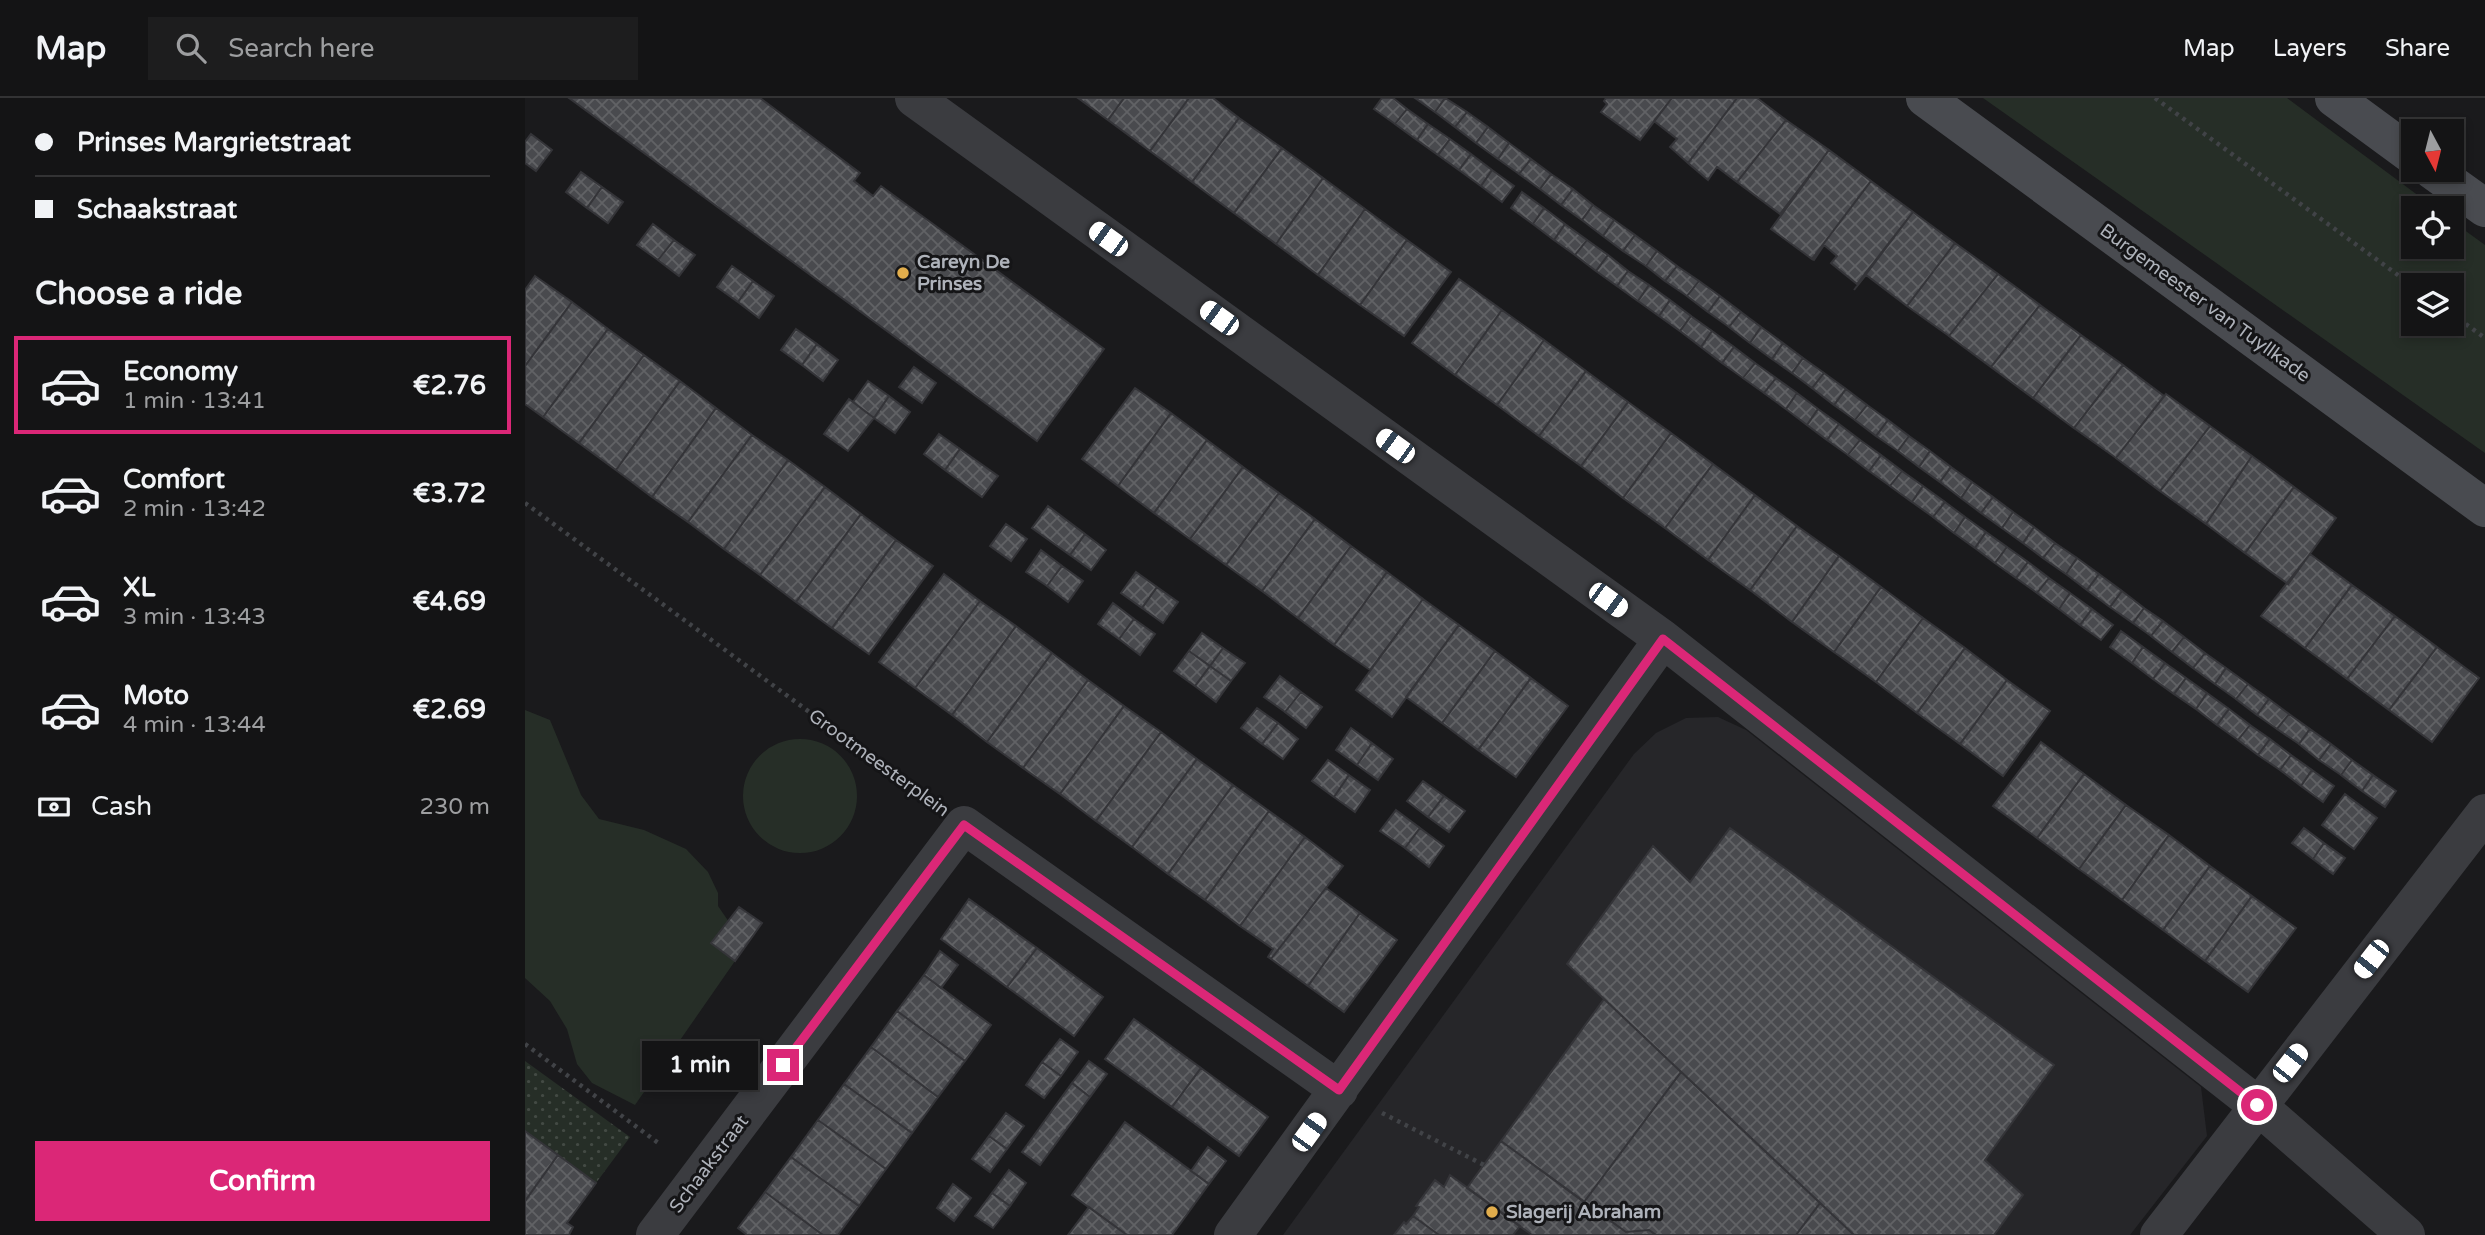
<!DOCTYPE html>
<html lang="en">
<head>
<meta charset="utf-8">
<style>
  :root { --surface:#141415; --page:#1d1d1e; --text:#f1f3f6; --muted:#9d9ea0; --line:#333334; --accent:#db2777 }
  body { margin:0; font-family:"Varela Round",sans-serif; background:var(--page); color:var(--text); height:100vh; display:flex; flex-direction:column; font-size:26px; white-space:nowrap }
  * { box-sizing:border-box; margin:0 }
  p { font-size:23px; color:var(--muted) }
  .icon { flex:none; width:38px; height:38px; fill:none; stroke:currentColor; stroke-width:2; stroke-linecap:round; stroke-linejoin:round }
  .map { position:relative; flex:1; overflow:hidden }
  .side { display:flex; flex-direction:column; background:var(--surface); width:525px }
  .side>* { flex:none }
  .banner { display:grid; align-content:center; height:154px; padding:0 35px; background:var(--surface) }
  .needle { width:46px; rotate:173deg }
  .tools { position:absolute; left:1876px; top:21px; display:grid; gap:14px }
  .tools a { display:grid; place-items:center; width:63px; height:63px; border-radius:0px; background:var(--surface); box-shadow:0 4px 10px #0003,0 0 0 2px var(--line); font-size:35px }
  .end { position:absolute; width:32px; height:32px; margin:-16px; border:9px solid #db2777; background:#fff; box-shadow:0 0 0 4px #fff }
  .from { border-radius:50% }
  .bubble { position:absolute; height:49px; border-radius:0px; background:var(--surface); box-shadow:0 4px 10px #0003,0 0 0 2px var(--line); font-size:23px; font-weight:700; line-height:49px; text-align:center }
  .car { position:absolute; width:21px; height:42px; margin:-21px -10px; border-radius:9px; box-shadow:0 0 5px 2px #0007; background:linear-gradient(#fff 24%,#345 0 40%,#fff 0 76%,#345 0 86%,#fff 0) }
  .banner b { display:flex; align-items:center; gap:24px; height:66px; font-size:26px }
  .banner b+b { border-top:2px solid var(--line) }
  .banner i { width:18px; height:18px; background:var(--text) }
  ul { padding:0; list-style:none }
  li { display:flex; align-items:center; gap:21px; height:98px; margin:0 14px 10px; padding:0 21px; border:4px solid transparent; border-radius:0px }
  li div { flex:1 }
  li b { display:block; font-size:26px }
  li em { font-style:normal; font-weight:700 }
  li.on { border-color:var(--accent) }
  li>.icon { width:63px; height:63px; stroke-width:1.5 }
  h2 { padding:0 35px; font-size:32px; line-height:84px }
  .pay { display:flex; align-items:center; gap:18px; height:77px; padding:0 35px; font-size:26px }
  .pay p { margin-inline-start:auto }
  .action { display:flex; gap:14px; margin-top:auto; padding:14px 35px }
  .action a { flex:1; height:80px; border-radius:0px; background:var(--accent); color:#fff; font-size:28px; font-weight:700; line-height:80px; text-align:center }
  header { display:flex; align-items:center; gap:42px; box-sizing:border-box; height:98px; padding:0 35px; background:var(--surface); border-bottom:2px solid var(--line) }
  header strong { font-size:33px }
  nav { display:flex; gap:38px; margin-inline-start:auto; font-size:24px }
  .search { width:490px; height:63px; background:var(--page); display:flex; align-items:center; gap:18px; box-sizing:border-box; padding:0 24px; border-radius:0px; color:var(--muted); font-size:26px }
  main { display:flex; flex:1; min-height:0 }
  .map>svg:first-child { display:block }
</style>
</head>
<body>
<header>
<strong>Map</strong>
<div class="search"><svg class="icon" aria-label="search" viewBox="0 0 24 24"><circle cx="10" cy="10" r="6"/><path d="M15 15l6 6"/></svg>Search here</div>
<nav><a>Map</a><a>Layers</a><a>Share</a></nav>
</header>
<main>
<section class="side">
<div class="banner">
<b><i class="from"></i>Prinses Margrietstraat</b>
<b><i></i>Schaakstraat</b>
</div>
<h2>Choose a ride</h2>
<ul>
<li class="on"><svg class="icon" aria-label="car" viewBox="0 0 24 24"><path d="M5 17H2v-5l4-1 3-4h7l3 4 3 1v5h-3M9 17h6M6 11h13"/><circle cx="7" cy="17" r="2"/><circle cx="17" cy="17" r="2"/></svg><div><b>Economy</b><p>1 min · 13:41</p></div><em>€2.76</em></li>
<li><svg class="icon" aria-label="car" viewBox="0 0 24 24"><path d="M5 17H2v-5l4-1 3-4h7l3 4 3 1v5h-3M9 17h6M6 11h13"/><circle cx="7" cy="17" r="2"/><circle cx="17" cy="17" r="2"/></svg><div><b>Comfort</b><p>2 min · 13:42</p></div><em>€3.72</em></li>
<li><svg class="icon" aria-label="car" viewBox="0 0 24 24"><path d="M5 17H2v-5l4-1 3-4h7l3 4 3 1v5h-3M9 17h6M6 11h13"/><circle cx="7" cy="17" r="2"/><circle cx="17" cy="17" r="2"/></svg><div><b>XL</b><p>3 min · 13:43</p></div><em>€4.69</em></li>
<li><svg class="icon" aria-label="car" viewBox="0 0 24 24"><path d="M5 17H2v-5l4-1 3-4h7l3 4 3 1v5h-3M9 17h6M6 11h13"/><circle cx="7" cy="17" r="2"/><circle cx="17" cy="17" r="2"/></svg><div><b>Moto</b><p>4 min · 13:44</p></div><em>€2.69</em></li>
</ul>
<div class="pay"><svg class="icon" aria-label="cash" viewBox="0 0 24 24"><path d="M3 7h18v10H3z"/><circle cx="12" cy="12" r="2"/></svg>Cash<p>230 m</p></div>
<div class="action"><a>Confirm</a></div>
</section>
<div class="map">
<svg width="1960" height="1137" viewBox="0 0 1960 1137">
  <defs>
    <pattern id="garden-dots" width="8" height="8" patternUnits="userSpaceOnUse" patternTransform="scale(1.75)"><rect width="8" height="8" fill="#262e27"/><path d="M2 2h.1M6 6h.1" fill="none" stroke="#434a44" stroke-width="1.8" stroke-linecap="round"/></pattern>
    <pattern id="building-cross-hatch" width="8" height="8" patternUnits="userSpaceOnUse" patternTransform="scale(1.75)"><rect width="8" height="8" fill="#494a4e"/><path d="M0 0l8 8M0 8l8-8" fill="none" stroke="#616265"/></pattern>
  </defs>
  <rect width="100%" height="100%" fill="#1a1a1c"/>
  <!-- built -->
  <path fill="#262629" d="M1193,619L1221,632L1676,989L1682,1038L1605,1137H758L1109,656L1131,635L1161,620Z"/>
  <!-- grass -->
  <path fill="#262e27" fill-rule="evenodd" d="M1458,0H1762L1910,110H1888V149H1927V123L1960,147V355ZM1888,187H1927V226H1888Z
    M0,612L25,622L56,697L74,721L119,732L161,751L183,774L193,795V808L204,824L187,845L210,863L110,1007L67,985L52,966L42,931L25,903L0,880Z
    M218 698a57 57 0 1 1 114 0a57 57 0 1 1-114 0Z"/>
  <!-- garden -->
  <path fill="url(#garden-dots)" d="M0,963L105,1039L71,1085L0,1033Z"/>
  <!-- building -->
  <path fill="url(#building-cross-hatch)" stroke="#343438" stroke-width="2" d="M44,0H235L335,75L329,83L348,98L356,88L579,251L512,343Z
    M553,0H599L583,22Z
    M599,0H664L625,53L583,22Z
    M664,0H688L714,20L667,84L625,53Z
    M857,0H868L882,11L870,26L849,11Z
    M890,0H920L910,14Z
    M920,0L942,14L930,29L910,14Z
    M1081,0H1147L1115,42L1076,14L1082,6L1079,3Z
    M1147,0H1212L1163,65L1145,49L1152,41L1129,23Z
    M1212,0H1232L1261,22L1212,84L1192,69L1183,82L1163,65Z
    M882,11L903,26L892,42L870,26Z
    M942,14L963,29L951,45L930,29Z
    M714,20L757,50L709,115L667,84Z
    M1261,22L1304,52L1255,116L1212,84Z
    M903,26L925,41L913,57L892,42Z
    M963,29L984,45L973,61L951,45Z
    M6,36L27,52L11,73L0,65V44Z
    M925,41L946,56L934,72L913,57Z
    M984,45L1006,61L994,76L973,61Z
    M757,50L798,80L751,146L709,115Z
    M1304,52L1346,83L1287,161L1246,131Z
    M946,56L967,72L956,88L934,72Z
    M1006,61L1026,76L1015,91L994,76Z
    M967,72L989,88L977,104L956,88Z
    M56,74L77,89L62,110L41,94Z
    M1026,76L1048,91L1036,107L1015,91Z
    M798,80L840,111L793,177L751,146Z
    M1346,83L1388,114L1332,186L1306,165L1312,158L1299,147L1289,162L1287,161Z
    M77,89L98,104L83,125L62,110Z
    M1048,91L1068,107L1057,122L1036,107Z
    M997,94L1019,110L1008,126L986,110Z
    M1068,107L1089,122L1078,138L1057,122Z
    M1019,110L1040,126L1029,142L1008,126Z
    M840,111L882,142L835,207L793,177Z
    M1388,114L1430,145L1382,208L1341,177L1329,192Z
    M1089,122L1110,137L1098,153L1078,138Z
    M128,126L149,142L133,162L112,147Z
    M1040,126L1062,142L1050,157L1029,142Z
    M1110,137L1132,153L1121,168L1098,153Z
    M149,142L170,157L154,178L133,162Z
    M882,142L926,174L879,238L835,207Z
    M1062,142L1083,157L1071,173L1050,157Z
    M1430,145L1473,176L1424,238L1382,208Z
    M1132,153L1152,168L1140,183L1121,168Z
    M1083,157L1103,173L1092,188L1071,173Z
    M207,168L228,183L213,204L192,189Z
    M1152,168L1174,183L1162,198L1140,183Z
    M1103,173L1124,187L1113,203L1092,188Z
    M1473,176L1515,207L1466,269L1424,238Z
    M10,178L47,204L0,268V192Z
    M934,181L977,212L930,277L887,245Z
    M228,183L249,198L234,220L213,204Z
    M1174,183L1195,198L1183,214L1162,198Z
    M1124,187L1145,202L1134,218L1113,203Z
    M1195,198L1216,214L1204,229L1183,214Z
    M1145,202L1166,218L1155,233L1134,218Z
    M47,204L83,231L18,319L0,306V268Z
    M1515,207L1556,237L1508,300L1466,269Z
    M977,212L1019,242L972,307L930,277Z
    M1216,214L1236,229L1225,245L1204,229Z
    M1166,218L1187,233L1176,249L1155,233Z
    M1236,229L1258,245L1247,261L1225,245Z
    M83,231L119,257L54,345L18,319Z
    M271,231L292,246L277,267L256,252Z
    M1187,233L1209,249L1197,265L1176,249Z
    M1556,237L1598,267L1549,330L1508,300Z
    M1019,242L1061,273L1014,338L972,307Z
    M1258,245L1278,260L1267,275L1247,261Z
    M292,246L313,262L298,283L277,267Z
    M1209,249L1230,265L1218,280L1197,265Z
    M119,257L155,283L91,372L54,345Z
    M1278,260L1299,275L1287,290L1267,275Z
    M1230,265L1251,280L1239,295L1218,280Z
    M1598,267L1639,298L1591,360L1549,330Z
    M389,269L411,285L397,305L374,289Z
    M1061,273L1103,304L1056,368L1014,338Z
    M1299,275L1321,291L1309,307L1287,290Z
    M1251,280L1272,295L1261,311L1239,295Z
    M155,283L191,310L127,399L91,372Z
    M343,283L364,298L349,320L328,304Z
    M610,290L646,315L593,388L557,361Z
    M1321,291L1342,307L1330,322L1309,307Z
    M1272,295L1293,311L1282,327L1261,311Z
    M1641,296L1685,328L1635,393L1591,360Z
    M364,298L385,314L370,335L349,320Z
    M324,301L349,320L323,353L299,336Z
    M1103,304L1146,335L1098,400L1056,368Z
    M1342,307L1363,322L1351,338L1330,322Z
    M191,310L227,337L163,424L127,399Z
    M1293,311L1314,326L1302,342L1282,327Z
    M646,315L682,342L629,415L593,388Z
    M1363,322L1384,338L1373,353L1351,338Z
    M1314,326L1335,342L1323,357L1302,342Z
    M1685,328L1727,358L1681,426L1635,393Z
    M1146,335L1188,366L1140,430L1098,400Z
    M414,336L435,351L420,372L399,356Z
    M227,337L263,362L199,451L163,424Z
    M1384,338L1405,353L1394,369L1373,353Z
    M682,342L718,369L665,441L629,415Z
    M1335,342L1356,357L1344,373L1323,357Z
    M435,351L473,378L457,399L420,372Z
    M1405,353L1426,369L1415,384L1394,369Z
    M1356,357L1377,373L1365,388L1344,373Z
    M1727,358L1769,389L1720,455L1681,426Z
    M263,362L300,389L235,477L199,451Z
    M1188,366L1230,397L1183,462L1140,430Z
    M718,369L754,395L701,467L665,441Z
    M1426,369L1447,384L1436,400L1415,384Z
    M1377,373L1398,388L1387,404L1365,388Z
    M1447,384L1468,399L1456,415L1436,400Z
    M1398,388L1420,404L1408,419L1387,404Z
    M300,389L336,416L271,504L235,477Z
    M1769,389L1811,420L1763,486L1720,455Z
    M754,395L790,421L737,493L701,467Z
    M1230,397L1272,428L1225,492L1183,462Z
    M1468,399L1488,414L1477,430L1456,415Z
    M1420,404L1440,419L1429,435L1408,419Z
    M523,408L560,436L545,457L507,430Z
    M1488,414L1509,429L1498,445L1477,430Z
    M336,416L371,442L307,530L271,504Z
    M1440,419L1461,434L1450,450L1429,435Z
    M790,421L826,448L773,520L737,493Z
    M481,426L502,441L486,463L465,448Z
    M1272,428L1314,458L1267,524L1225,492Z
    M1509,429L1530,445L1518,460L1498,445Z
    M1461,434L1482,449L1470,465L1450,450Z
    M560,436L581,452L566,472L545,457Z
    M371,442L408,468L344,556L307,530Z
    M1530,445L1552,460L1541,476L1518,460Z
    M826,448L862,474L809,547L773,520Z
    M1482,449L1503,464L1491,480L1470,465Z
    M516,452L537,468L522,488L501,474Z
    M1785,456L1827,487L1780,550L1736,518Z
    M1314,458L1356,489L1309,554L1267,524Z
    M1552,460L1574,476L1562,492L1541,476Z
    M1503,464L1524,480L1512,495L1491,480Z
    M537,468L558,483L543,504L522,488Z
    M611,474L632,489L617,510L596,495Z
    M862,474L898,501L845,572L809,547Z
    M419,476L455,503L390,590L354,564Z
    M1574,476L1597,493L1585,509L1562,492Z
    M1524,480L1545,495L1534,511L1512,495Z
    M1827,487L1870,518L1822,581L1780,550Z
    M632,489L653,504L638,525L617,510Z
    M1356,489L1398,520L1351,584L1309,554Z
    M1597,493L1619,510L1608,525L1585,509Z
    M1545,495L1567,511L1555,527L1534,511Z
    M898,501L934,527L867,619L831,592Z
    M455,503L491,528L427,617L390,590Z
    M588,505L609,521L594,541L573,526Z
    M1619,510L1638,523L1626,538L1608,525Z
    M1567,511L1588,527L1576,542L1555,527Z
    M1870,518L1912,549L1864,612L1822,581Z
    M1398,520L1440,550L1392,615L1351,584Z
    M609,521L630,536L615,557L594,541Z
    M1638,523L1659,539L1647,554L1626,538Z
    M934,527L970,553L917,625L881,599Z
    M491,528L527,555L462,644L427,617Z
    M1596,533L1618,549L1607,565L1585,549Z
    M677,535L698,550L685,568L664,553Z
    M1659,539L1680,555L1668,570L1647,554Z
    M1618,549L1640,565L1628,581L1607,565Z
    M1912,549L1954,580L1907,644L1864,612Z
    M698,550L720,565L706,583L685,568Z
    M1440,550L1482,582L1435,646L1392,615Z
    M664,553L685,568L670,588L649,573Z
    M970,553L1006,580L953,652L917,625Z
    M527,555L563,582L498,670L462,644Z
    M1680,555L1701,570L1690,586L1668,570Z
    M1640,565L1661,580L1649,596L1628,581Z
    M685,568L706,583L691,604L670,588Z
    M1701,570L1723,586L1711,601L1690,586Z
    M755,578L776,594L760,614L739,599Z
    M1006,580L1043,608L991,679L953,652Z
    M1661,580L1682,595L1671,611L1649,596Z
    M563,582L599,608L535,696L498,670Z
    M1482,582L1525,613L1478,678L1435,646Z
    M1723,586L1744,601L1732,617L1711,601Z
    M776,594L797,609L781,630L760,614Z
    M1682,595L1704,611L1692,627L1671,611Z
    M1744,601L1764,616L1752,631L1732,617Z
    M599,608L636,634L571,723L535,696Z
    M732,610L753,625L737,646L716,630Z
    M1704,611L1725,627L1713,642L1692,627Z
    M1764,616L1785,631L1774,646L1752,631Z
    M753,625L773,641L758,661L737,646Z
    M1725,627L1745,641L1733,657L1713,642Z
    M826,630L847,645L832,667L811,652Z
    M1785,631L1806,646L1794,662L1774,646Z
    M636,634L672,661L607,749L571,723Z
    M1745,641L1766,657L1755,672L1733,657Z
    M1516,644L1559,676L1512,740L1468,708Z
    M847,645L868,661L853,682L832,667Z
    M1806,646L1827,662L1816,677L1794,662Z
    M1766,657L1787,672L1776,688L1755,672Z
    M672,661L708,687L643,776L607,749Z
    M803,662L824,677L809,699L787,683Z
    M1827,662L1848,677L1837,693L1816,677Z
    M1787,672L1809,688L1798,704L1776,688Z
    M1559,676L1601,707L1554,771L1512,740Z
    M824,677L845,692L830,714L809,699Z
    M1848,677L1871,693L1860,709L1837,693Z
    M898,683L919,698L903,719L882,703Z
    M708,687L744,713L680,802L643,776Z
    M1820,696L1852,720L1829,751L1797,727Z
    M919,698L940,713L924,734L903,719Z
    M1601,707L1644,737L1597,802L1554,771Z
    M871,712L895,730L880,750L855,733Z
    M744,713L780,739L715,828L680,802Z
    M895,730L919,748L904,769L880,750Z
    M1205,730L1529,967L1460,1062L1498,1097L1469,1137H1329L1042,866L1128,748L1165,784Z
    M1779,730L1799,745L1788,761L1767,745Z
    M1644,737L1685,768L1638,832L1597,802Z
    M780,739L818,768L746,861L743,859L748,851L715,828Z
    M1799,745L1820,760L1808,776L1788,761Z
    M1685,768L1727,798L1680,863L1638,832Z
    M801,790L835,815L783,888L746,861Z
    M1727,798L1771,830L1723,894L1680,863Z
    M444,801L512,850L482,889L416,841Z
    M214,809L237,825L210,863L186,845Z
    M835,815L872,842L819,914L783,888Z
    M512,850L578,899L549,938L482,889Z
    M415,853L433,867L416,890L399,877Z
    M399,877L466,927L440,963L372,913Z
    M1079,901L1156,974L1059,1104L976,1043Z
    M372,913L440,963L413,999L346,949Z
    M609,921L676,970L647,1009L580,961Z
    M535,941L553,954L536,978L517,964Z
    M346,949L413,999L387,1035L319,986Z
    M564,963L582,976L565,999L547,985Z
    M517,964L536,978L519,1000L501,987Z
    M676,970L743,1019L714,1058L647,1009Z
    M1156,974L1295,1105L1271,1137H1131L1124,1132L1101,1134L1059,1104Z
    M547,985L565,999L515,1067L497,1054Z
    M319,986L387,1035L361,1071L293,1022Z
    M481,1015L499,1028L482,1051L464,1038Z
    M293,1022L361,1071L334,1108L266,1059Z
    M600,1024L684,1086L647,1137H602L547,1097Z
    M0,1033L33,1057L0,1103Z
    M464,1038L482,1051L465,1074L447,1061Z
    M976,1043L1101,1134L1124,1132L1131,1137H1007L942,1090Z
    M683,1049L701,1063L684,1086L666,1073Z
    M33,1057L71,1085L42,1125L48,1129L44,1137H0V1103Z
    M266,1059L334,1108L313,1137H298L240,1094Z
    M484,1072L501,1085L485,1108L467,1095Z
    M925,1077L995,1128L988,1137H914L888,1118L894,1109L891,1108L910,1082L919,1089Z
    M428,1086L446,1100L429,1123L412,1110Z
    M240,1094L298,1137H222L213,1130Z
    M467,1095L485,1108L468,1130L450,1118Z
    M1295,1105L1329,1137H1271Z
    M564,1109L602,1137H543Z
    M888,1118L914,1137H869L879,1124L881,1126Z"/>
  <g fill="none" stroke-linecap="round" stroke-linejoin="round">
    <!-- path -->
    <path stroke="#414347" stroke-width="4.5" stroke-dasharray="3.5 5" stroke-linecap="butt" d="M1630,0L1888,188
      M1927,216L1960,240
      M0,405L400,699
      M0,946L136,1047
      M857,1015L959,1067"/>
    <!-- street -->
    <path stroke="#3b3c40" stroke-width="38" d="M389,0L1138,541L1732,1007L1881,1137
      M130,1137L439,727L814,992
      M708,1137L1138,541
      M1634,1137L1960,715"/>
    <!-- secondary -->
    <path stroke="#494b50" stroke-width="38" d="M1400,0L1960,410
      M1809,0L1888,58
      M1907,72L1960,110"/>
  </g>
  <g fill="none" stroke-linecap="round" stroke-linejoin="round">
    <!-- route -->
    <path stroke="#db2777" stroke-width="9" d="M258,967L439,727L814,992L1138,541L1732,1007"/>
  </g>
  <!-- markers -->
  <g fill="#e1ad4c" stroke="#151517" stroke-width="2.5">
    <circle cx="378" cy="175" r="7"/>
    <circle cx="967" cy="1114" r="7"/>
  </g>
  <g text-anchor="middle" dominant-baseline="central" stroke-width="6" stroke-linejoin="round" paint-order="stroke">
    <!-- poi labels -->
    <g font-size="19" font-weight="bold" fill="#aeb2ba" stroke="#151517" text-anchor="start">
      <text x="392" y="164">Careyn De<tspan x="392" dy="22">Prinses</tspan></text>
      <text x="981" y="1114">Slagerij Abraham</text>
    </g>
    <!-- street labels -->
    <g font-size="19" fill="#aeb2ba" stroke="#151517">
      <text transform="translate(1680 205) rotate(36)">Burgemeester van Tuyllkade</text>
      <text transform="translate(354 665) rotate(36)">Grootmeesterplein</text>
      <text transform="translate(184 1066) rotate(-53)">Schaakstraat</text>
    </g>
  </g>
</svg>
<div class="tools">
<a><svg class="needle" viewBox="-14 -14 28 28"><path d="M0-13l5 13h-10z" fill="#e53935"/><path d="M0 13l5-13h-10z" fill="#9d9ea0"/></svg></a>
<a><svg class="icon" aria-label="locate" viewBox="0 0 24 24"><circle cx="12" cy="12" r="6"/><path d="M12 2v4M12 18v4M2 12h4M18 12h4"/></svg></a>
<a><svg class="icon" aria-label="layers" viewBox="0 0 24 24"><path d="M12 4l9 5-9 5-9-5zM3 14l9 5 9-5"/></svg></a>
</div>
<i class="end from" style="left:1732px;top:1007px"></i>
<i class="end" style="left:258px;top:967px"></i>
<div class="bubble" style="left:117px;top:943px;width:116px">1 min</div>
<i class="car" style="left:583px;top:141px;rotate:306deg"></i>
<i class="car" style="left:694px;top:220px;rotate:306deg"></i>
<i class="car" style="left:870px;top:348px;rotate:306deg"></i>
<i class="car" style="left:1083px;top:502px;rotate:126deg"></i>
<i class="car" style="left:1846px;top:861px;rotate:218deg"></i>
<i class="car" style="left:1765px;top:965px;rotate:38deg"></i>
<i class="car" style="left:784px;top:1034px;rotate:36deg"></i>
</div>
</main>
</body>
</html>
